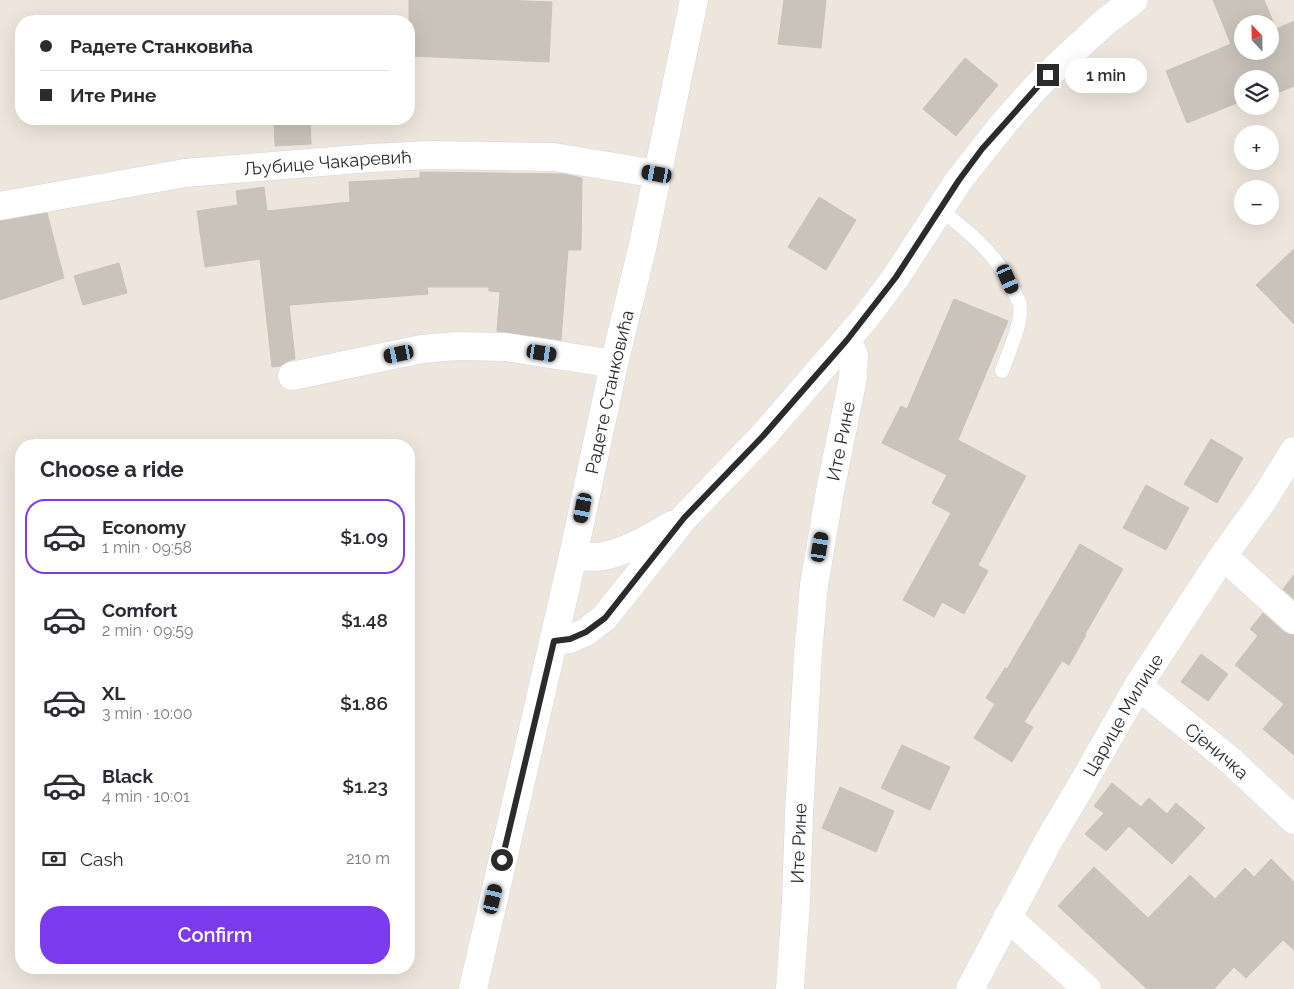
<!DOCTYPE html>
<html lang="en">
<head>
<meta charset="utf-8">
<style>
  :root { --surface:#fff; --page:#f2f2f3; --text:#2b2b33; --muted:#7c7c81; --line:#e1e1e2; --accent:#7c3aed }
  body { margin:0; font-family:Raleway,sans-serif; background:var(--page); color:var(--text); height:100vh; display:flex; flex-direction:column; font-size:19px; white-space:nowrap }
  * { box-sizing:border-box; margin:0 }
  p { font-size:16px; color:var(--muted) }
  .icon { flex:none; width:28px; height:28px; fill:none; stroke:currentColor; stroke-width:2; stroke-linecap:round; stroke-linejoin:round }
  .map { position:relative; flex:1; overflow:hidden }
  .side { position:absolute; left:15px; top:439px; width:400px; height:535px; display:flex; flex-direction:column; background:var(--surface); border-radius:20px; box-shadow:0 5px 20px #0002 }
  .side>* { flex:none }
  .guide { position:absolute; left:15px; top:15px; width:400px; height:110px; border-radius:20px; box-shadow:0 5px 20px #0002; display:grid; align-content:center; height:110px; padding:0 25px; background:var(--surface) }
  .needle { width:32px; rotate:338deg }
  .controls { position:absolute; left:1234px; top:15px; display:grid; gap:10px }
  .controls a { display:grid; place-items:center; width:45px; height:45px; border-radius:50%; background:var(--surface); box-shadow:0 5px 20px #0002; font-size:25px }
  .end { position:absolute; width:22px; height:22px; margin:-11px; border:6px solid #2b2b2b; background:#fff; box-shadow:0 0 0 2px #fff }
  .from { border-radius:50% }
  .bubble { position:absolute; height:35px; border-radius:18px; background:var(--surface); box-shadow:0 5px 20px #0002; font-size:16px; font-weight:600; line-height:35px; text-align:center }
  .car { position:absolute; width:15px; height:30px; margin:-15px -8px; border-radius:6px; box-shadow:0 0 4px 1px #0007; background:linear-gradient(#222 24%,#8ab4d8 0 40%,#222 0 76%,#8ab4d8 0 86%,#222 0) }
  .guide b { display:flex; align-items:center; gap:18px; height:48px; font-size:19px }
  .guide b+b { border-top:1px solid var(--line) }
  .guide i { width:12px; height:12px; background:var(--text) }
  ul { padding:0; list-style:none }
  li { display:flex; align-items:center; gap:15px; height:75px; margin:0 10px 8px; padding:0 15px; border:2px solid transparent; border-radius:20px }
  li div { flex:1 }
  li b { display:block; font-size:19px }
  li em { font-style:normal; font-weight:600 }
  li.active { border-color:var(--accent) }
  li>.icon { width:45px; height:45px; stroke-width:1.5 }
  h2 { padding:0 25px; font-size:22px; line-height:60px }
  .pay { display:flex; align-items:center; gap:12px; height:55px; padding:0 25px; font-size:19px }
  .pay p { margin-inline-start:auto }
  .action { display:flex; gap:10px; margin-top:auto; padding:10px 25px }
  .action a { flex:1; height:58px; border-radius:20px; background:var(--accent); color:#fff; font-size:20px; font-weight:600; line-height:58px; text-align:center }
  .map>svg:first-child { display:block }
</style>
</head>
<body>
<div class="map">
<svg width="1294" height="989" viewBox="0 0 1294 989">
  <rect width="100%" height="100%" fill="#eee6dc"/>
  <!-- building -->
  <path fill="#c9c3bb" stroke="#c9c2b5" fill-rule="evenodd" d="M409,0H504L552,2L549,62L409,56Z
    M784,0H826L821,48L778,44Z
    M1213,0H1264L1276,29L1294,21V86L1270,96V79H1242V101L1187,123L1166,71L1231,44ZM1242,24H1270V51H1242Z
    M965,58L998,85L956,136L923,109Z
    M274,119H310L311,144L275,146Z
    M420,172L564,174L582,178L581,250H568L561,340L497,331L500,292L489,291V287H427L428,294L289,305L295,359L288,361L280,366L272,367L260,259L205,267L197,211L238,205L236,191L264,187L267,211L350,202L349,182L420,178Z
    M819,197L856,220L826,270L788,247Z
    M47,213L64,278L0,300V221Z
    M1294,249V324L1256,285Z
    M119,263L127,293L83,305L74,276Z
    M954,299L1008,321L958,440L1026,476L978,565L988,571L964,614L942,602L934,617L903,600L951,513L932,503L947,475L882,443L901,406L907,409Z
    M1211,439L1243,458L1217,503L1184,484Z
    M1146,485L1189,508L1166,550L1123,528Z
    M1080,544L1123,569L1085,634L1086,635L1069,665L1062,661L1024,722L1033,727L1012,762L974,738L995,704L986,698L1005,668L1007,669Z
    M1294,575V599L1283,589Z
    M1263,613L1284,632L1294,635V755L1263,729L1284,704L1235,665L1258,636L1250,629Z
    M1201,654L1228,674L1208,701L1181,682Z
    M902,745L950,767L930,810L881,788Z
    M1112,783L1141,807L1149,798L1167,814L1176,803L1205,828L1172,864L1129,826L1106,851L1085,834L1104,813L1094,806Z
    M840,787L894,811L876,852L822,828Z
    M1271,859L1294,882V950L1283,940L1246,978L1234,967L1214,989H1147L1058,906L1094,867L1148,918L1190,875L1215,899L1245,868L1254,877Z"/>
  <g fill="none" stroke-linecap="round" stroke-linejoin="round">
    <defs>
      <path id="service" d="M940,209C971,234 997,254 1014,291C1015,295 1019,300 1020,305C1023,321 1008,354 1002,371"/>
      <g id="minor">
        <path id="s1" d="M0,206L185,173L371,158L429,155L554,157L657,174"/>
        <path d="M292,376L422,349L456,346L506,347L614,364"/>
        <path id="s2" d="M573,556L614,364L642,249L694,0"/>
        <path d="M1223,556L1294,620"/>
        <path id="s3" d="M1138,686L1231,761L1294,820"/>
        <path d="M1007,917L1087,989"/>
        <path id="s4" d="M790,989L796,901L799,814L808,654L814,585L830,491L853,378L854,355L847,340"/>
        <path id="s5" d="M970,989L1049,840L1081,786L1138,686L1223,556L1262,502L1294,451"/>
      </g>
      <path id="tertiary" d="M554,641L570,639L586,632L605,617L684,518L763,436L866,317L896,277L959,180L1005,122L1037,86L1070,54L1105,22L1134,0
        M473,989L573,556C581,556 589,557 597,557C624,554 649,538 672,525"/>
    </defs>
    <!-- service casing -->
    <use href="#service" stroke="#d1d5e5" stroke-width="15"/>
    <!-- minor casing -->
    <use href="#minor" stroke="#d1d5e5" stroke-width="29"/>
    <!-- tertiary casing -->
    <use href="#tertiary" stroke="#d1d5e5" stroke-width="29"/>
    <!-- service -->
    <use href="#service" stroke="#fff" stroke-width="14"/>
    <!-- minor -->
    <use href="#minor" stroke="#fff" stroke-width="28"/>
    <!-- tertiary -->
    <use href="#tertiary" stroke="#fff" stroke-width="28"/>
  </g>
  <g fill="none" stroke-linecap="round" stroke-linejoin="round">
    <!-- route -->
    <path stroke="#2b2b2b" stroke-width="6" d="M502,860L554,641L570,639L586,632L605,618L684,518L763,436L847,340L896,277L959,180L982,149L1048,75"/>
  </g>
  <g text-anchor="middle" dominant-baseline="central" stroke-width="5" stroke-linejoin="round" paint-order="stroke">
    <!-- street labels -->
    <g font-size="18" fill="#2b2b2b" stroke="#fff">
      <text stroke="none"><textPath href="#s1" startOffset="331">Љубице Чакаревић</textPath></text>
      <text stroke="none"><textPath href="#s2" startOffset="168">Радете Станковића</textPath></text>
      <text stroke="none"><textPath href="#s4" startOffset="551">Ите Рине</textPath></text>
      <text stroke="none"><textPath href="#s5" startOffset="314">Царице Милице</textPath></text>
      <text stroke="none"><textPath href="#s3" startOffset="102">Сјеничка</textPath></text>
      <text stroke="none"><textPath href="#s4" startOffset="146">Ите Рине</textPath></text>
    </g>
  </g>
</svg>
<div class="controls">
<a><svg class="needle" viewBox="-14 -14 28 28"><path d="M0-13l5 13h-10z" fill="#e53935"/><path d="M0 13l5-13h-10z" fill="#7c7c81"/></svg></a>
<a><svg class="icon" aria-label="layers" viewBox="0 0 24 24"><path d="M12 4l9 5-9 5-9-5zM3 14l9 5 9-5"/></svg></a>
<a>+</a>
<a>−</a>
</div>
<i class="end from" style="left:502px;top:860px"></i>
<i class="end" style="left:1048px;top:75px"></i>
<div class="bubble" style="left:1065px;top:58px;width:82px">1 min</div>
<i class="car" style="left:657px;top:174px;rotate:280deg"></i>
<i class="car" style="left:1008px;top:279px;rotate:156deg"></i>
<i class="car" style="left:542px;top:353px;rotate:99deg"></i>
<i class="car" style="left:399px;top:354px;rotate:258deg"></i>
<i class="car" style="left:583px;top:508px;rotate:191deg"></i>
<i class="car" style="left:820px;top:547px;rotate:9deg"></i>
<i class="car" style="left:493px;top:899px;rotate:13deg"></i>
<div class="guide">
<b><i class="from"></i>Радете Станковића</b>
<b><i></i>Ите Рине</b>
</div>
<section class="side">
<h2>Choose a ride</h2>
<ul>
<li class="active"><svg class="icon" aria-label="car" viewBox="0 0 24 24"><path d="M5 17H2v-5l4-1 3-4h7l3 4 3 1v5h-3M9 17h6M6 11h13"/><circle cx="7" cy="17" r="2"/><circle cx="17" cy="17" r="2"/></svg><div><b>Economy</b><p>1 min · 09:58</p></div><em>$1.09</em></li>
<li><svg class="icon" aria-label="car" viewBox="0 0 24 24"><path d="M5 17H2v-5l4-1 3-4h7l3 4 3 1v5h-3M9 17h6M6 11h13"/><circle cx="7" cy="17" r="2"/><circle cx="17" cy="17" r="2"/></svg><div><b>Comfort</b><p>2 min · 09:59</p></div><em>$1.48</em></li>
<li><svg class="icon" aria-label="car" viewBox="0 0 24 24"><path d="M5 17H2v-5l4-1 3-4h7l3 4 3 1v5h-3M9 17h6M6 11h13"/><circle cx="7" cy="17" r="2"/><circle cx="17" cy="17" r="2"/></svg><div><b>XL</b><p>3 min · 10:00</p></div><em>$1.86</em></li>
<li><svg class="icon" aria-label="car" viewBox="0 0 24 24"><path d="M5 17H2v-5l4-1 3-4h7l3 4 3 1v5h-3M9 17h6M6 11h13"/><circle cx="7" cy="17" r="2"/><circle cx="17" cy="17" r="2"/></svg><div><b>Black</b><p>4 min · 10:01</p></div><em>$1.23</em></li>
</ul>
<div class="pay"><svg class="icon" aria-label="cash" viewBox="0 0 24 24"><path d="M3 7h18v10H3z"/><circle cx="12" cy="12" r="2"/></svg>Cash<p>210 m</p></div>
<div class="action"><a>Confirm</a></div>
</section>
</div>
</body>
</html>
